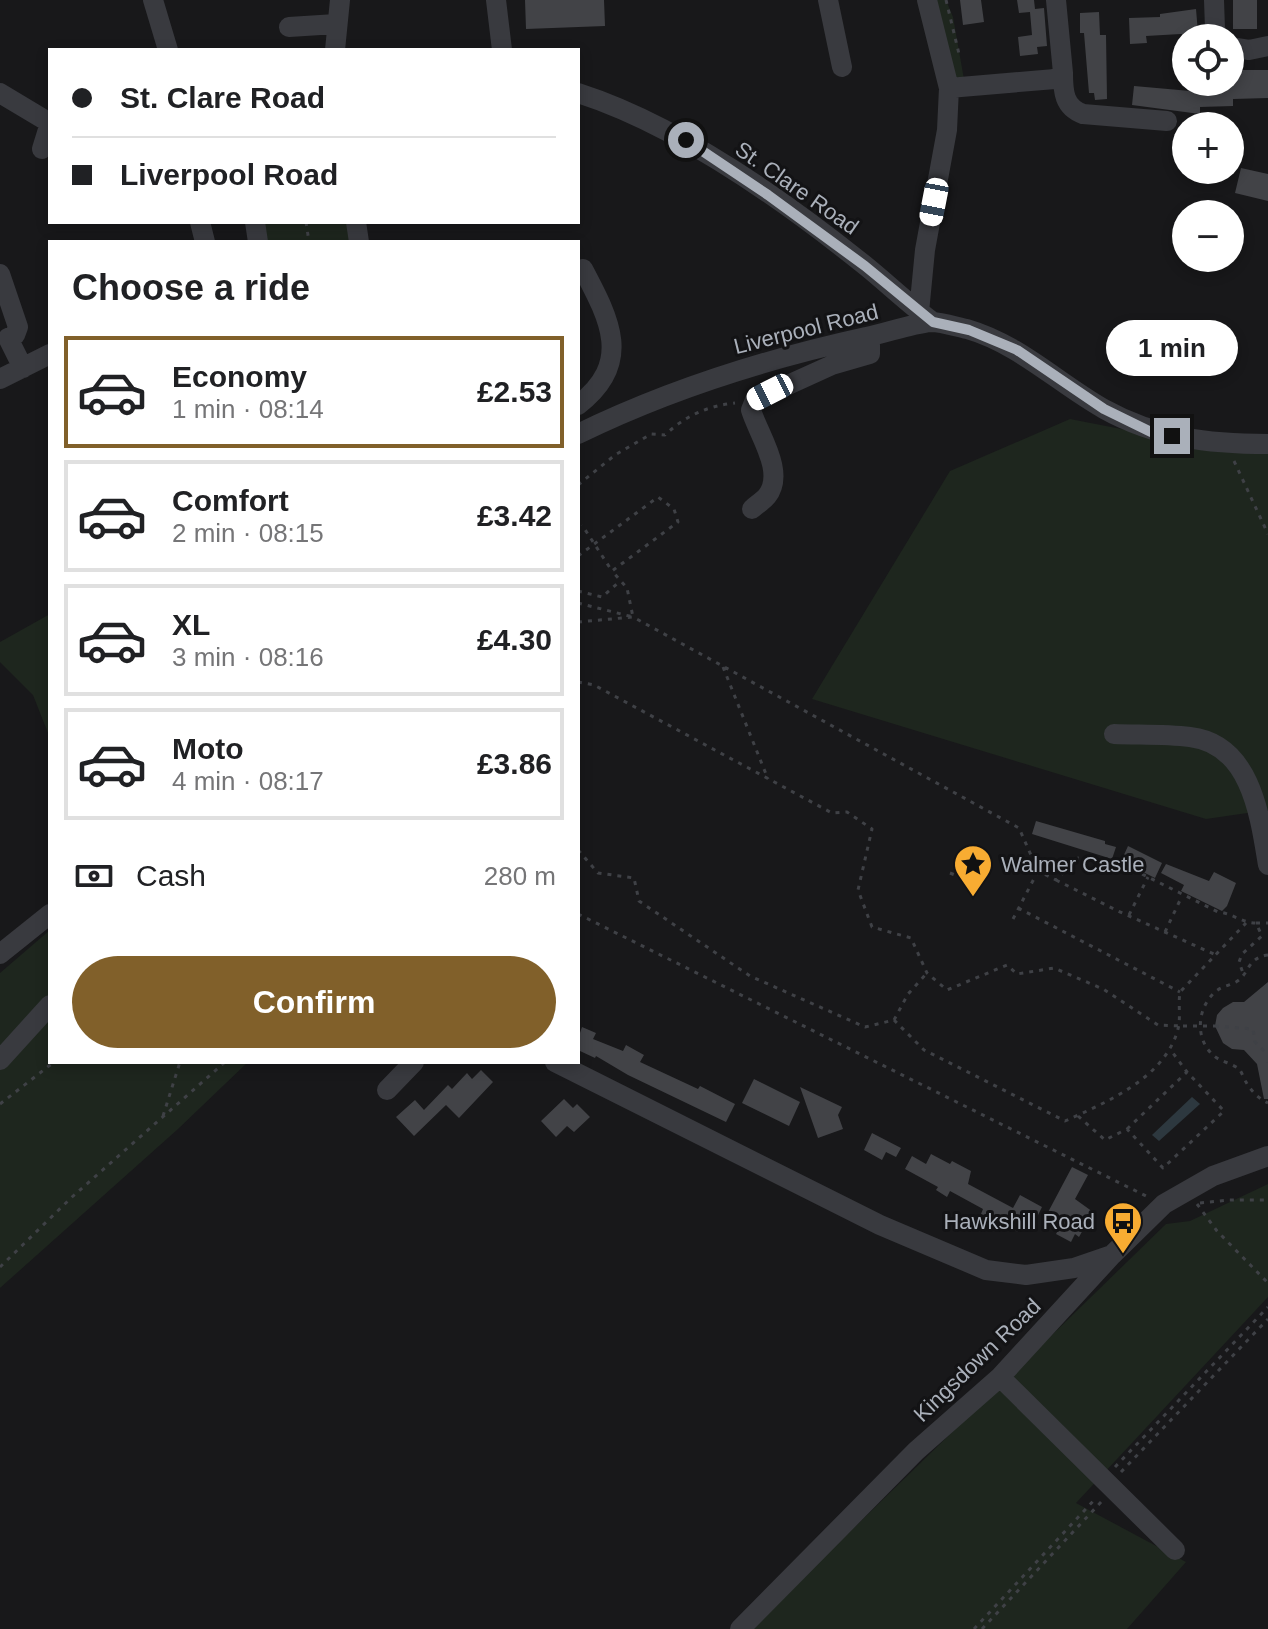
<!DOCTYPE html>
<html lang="en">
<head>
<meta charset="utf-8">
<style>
  :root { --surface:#fff; --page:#f6f6f6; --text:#202124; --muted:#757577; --line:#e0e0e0; --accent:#81602a }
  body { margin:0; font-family:Helvetica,sans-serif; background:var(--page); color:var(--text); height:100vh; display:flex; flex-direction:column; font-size:30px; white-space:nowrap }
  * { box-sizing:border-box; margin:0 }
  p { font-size:26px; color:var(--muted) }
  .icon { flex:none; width:44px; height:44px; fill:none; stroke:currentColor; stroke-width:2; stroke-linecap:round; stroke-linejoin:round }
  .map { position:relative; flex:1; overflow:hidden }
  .side { position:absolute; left:48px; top:240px; width:532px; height:824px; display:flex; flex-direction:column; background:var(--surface); border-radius:0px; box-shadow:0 4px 12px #0003 }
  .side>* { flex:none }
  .banner { position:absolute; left:48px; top:48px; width:532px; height:176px; border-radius:0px; box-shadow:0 4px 12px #0003; display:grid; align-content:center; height:176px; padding:0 24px; background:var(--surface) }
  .tools { position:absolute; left:1172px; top:24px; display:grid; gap:16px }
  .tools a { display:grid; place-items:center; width:72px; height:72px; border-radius:50%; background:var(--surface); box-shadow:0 4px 12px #0003; font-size:40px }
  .end { position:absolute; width:36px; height:36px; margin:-18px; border:10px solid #aab0ba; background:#111; box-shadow:0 0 0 4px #111 }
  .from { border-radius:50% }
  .bubble { position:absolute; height:56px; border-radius:28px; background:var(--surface); box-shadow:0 4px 12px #0003; font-size:26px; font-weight:700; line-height:56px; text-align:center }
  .car { position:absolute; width:24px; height:48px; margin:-24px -12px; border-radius:10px; box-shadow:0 0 6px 2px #0007; background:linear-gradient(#fff 24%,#345 0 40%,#fff 0 76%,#345 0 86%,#fff 0) }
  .banner b { display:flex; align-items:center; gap:28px; height:76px; font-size:30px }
  .banner b+b { border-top:2px solid var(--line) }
  .banner i { width:20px; height:20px; background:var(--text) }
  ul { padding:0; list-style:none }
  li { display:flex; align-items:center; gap:24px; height:112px; margin:0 16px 12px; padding:0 8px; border:4px solid var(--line); border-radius:0px }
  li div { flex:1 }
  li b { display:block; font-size:30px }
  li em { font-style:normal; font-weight:700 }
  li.active { border-color:var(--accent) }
  li>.icon { width:72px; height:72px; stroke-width:1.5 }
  h2 { padding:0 24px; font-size:36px; line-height:96px }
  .pay { display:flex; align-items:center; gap:20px; height:88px; padding:0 24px; font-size:30px }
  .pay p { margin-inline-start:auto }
  .cta { display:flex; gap:16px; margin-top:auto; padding:16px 24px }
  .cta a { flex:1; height:92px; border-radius:48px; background:var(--accent); color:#fff; font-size:32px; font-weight:700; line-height:92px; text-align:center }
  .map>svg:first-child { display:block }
</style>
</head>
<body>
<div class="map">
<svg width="1268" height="1629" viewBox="0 0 1268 1629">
  <rect width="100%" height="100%" fill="#18181a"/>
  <!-- green -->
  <path fill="#1e261e" d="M927,0H946L953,17L965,85L949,88Z
    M255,222H356L359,242H258Z
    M1070,419L1229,450H1268V810L1206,819L812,699L950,471Z
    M50,614V738L33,695L0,662V642Z
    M50,930V1062H248L178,1129L0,1288V973Z
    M1268,1184V1297L1076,1503L1186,1562L1127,1629H750L1166,1224L1190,1221Z"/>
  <!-- water -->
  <path fill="#2d383f" d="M1192,1097L1200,1104L1159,1141L1152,1135Z"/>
  <!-- building -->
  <path fill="#424347" d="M525,0H604L605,26L526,29Z
    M960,0H981L984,22L963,25Z
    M1017,0H1034L1035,9L1044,8L1047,46L1037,47L1038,54L1020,56L1018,37L1032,35L1030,12L1019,13Z
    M1233,0H1257V29H1233Z
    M1196,9L1198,33L1146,36L1147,43L1130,44L1129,18L1160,17V14Z
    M1099,12L1100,35H1106L1107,99L1095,100L1094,93H1089L1084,33H1080V13Z
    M1238,70H1268V98L1233,99V106L1200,107V114L1132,105L1134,86L1213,93L1212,82H1230V79H1238Z
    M1241,168L1268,174V201L1235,193Z
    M1036,821L1105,841V844L1116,847L1112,859L1032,834Z
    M1128,846L1162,863L1155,878L1137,869L1139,865L1123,857Z
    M1166,864L1209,881L1214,872L1236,883L1227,906L1222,911L1181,891L1184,885L1161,873Z
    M1268,982V1099H1264L1257,1064L1244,1050L1232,1049L1223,1043L1215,1026L1217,1015L1223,1008L1233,1002H1244Z
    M582,1027L596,1033L593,1039L623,1051L626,1045L644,1055L640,1062L698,1089L700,1086L735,1104L726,1122L628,1075L596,1056L595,1058L580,1051L578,1039Z
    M481,1070L493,1082L459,1118L446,1105L414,1136L396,1117L415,1100L424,1110L448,1085L452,1089L467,1073L472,1079Z
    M754,1079L800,1102L789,1126L742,1103Z
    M800,1087L842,1107L838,1115L843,1129L818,1138Z
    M564,1099L573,1108L577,1104L590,1117L574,1132L567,1126L556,1137L541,1121Z
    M872,1133L901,1148L896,1157L886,1152L882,1160L864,1150Z
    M931,1154L950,1164L952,1161L971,1171L968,1184L1013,1208L1020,1195L1042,1207L1036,1219L1027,1214L1018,1232L981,1214L983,1209L950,1191L947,1197L936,1190L938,1187L905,1169L912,1156L926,1164Z
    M1072,1167L1088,1175L1075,1199L1093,1212L1079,1237L1075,1234L1071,1242L1056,1234L1061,1225L1046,1216Z"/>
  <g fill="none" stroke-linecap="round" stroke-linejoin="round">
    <!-- path -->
    <path stroke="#3f4146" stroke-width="3" stroke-dasharray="4 6" stroke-linecap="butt" d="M946,0L960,58
      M306,222L309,242
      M1234,461L1268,534
      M578,485L615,455L651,434L665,435C685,416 707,406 735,403
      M578,556C605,536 631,517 658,497L674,509L678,522L612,571L582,525
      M578,591L602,597L619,582
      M578,603L633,617L627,588L612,571
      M578,622L633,617L1019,828L1038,871L1056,880L1078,858L1128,867L1218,912C1232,913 1242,923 1256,923L1262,936L1242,954L1239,962L1243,973
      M723,667L768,779
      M578,682L594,685L832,813L847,812L872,829L858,890L872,927L911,938L927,973L947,990L1007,965L1017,974L1054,968L1103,989L1158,1025L1183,1026
      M578,850L598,873L634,878L639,901L750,976L865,1027L894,1020L908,994L927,973
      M950,873L955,875
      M1056,880L1118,911L1216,955
      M1018,908L1180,992
      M578,914L1150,1198
      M1129,915L1148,877
      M1013,919L1038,871
      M1256,923H1268
      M1165,932L1182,896
      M1268,955C1246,958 1250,974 1236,982C1229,986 1221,986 1214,993C1197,1009 1195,1039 1213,1055C1220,1062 1233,1063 1240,1070C1242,1073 1244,1079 1246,1082C1251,1091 1259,1099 1268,1103
      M894,1020L924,1050L1065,1121C1107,1102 1165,1078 1178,1029C1181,1018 1178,1004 1180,992L1246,923
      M1215,1026L1253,1029L1255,1042L1268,1055
      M1268,1062V1063
      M0,1104L54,1062
      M163,1116L180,1062
      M1078,1116L1105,1140L1127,1129L1163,1168L1224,1111L1187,1072L1170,1049
      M1127,1129L1187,1072
      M1200,1203L1229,1200H1268
      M1197,1204L1217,1231L1268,1283
      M0,1267L72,1197L225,1062
      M1115,1467L1268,1307
      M1121,1472L1268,1319
      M974,1629L1096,1498
      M982,1629L1103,1500"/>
    <!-- minor -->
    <path stroke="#393a3f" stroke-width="20" d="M153,0L168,50
      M496,0L502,50
      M828,0L842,67
      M1214,0L1215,29L1219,38
      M289,27L336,24
      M1230,47L1249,50L1268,46
      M335,50L340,0
      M1063,73C1063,92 1064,107 1083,114L1167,121
      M949,88L1055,79L1063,73L1056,0
      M0,93L50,123
      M578,93C678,125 785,201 867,267C889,285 910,305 933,322
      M42,149L50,123
      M200,222L205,242
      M255,222L258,242
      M356,222L359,242
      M0,274L18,327L15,335L8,338L23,368
      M919,312L925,250L947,130L949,88L927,0
      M0,379L50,354
      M578,405C633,363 610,320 583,269
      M578,434C670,389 766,359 866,337C887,333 910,324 931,322C942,322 957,327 967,329C1019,344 1058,383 1104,409C1156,438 1209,444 1268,444
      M752,509C756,505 763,501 767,496C786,472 758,434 751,410L755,400L832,365L870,354V337
      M1114,734C1139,735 1165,734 1190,737C1251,744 1260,816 1268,865
      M0,954L50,914
      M0,1060L50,1005
      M555,1062L880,1225L986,1270L1026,1275L1074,1268L1109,1256
      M387,1090L414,1062
      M1000,1377L1175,1550
      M740,1629L916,1451L1000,1377L1112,1255L1164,1204L1213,1176L1268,1156"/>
    <!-- path-bridge -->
    <path stroke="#3f4146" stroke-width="3" stroke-dasharray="4 6" stroke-linecap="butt" d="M1183,1026H1215"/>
  </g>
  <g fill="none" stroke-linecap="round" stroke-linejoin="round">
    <!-- route -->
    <path stroke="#aab0ba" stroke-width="10" d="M686,140L768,195L865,266L933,322L969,330L1017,350L1104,409L1151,432L1172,436"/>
  </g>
  <!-- icons -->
  <defs>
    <symbol id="sight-pin" viewBox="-11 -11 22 30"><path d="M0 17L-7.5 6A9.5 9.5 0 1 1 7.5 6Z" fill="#f8ac32" stroke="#131315"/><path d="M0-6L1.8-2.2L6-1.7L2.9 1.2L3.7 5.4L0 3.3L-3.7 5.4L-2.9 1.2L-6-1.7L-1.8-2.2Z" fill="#111"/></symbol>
    <symbol id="bus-pin" viewBox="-11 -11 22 30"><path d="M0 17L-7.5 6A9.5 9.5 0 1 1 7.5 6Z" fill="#f8ac32" stroke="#131315"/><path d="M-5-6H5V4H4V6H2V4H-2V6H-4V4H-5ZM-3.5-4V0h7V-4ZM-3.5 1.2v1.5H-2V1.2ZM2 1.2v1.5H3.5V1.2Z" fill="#111"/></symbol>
  </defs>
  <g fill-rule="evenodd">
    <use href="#sight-pin" x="951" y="842" width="44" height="60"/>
    <use href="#bus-pin" x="1101" y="1199" width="44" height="60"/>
  </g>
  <g text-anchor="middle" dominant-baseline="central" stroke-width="6" stroke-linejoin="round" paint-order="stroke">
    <!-- street labels -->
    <g font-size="22" fill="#aab0ba" stroke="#131315">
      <text transform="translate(797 188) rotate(35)">St. Clare Road</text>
      <text transform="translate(806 329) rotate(-14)">Liverpool Road</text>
      <text transform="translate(977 1360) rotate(-44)">Kingsdown Road</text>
    </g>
    <!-- poi labels -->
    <g font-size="22" fill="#aab0ba" stroke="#131315" text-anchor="start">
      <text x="1001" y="864">Walmer Castle</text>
      <text x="1095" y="1221" text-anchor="end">Hawkshill Road</text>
    </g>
  </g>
</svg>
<div class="tools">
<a><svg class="icon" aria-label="locate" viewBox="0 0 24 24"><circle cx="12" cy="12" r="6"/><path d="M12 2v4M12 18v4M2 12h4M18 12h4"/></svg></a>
<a>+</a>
<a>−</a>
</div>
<i class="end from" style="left:686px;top:140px"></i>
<i class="end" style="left:1172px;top:436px"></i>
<div class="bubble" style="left:1106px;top:320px;width:132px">1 min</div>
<i class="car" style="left:934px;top:202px;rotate:191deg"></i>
<i class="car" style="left:770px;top:392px;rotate:243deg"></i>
<div class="banner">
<b><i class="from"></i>St. Clare Road</b>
<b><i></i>Liverpool Road</b>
</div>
<section class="side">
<h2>Choose a ride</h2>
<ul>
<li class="active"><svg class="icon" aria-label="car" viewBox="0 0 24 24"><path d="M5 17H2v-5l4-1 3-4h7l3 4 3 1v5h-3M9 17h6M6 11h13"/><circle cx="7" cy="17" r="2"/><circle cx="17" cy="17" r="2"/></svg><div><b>Economy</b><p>1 min · 08:14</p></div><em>£2.53</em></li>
<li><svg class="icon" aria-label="car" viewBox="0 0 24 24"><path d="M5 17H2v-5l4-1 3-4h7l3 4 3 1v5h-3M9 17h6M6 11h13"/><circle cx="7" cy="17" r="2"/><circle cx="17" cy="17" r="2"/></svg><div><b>Comfort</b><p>2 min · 08:15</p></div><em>£3.42</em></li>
<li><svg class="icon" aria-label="car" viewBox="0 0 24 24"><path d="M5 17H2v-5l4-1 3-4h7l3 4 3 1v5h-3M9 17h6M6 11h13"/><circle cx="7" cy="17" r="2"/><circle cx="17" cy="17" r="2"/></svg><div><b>XL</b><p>3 min · 08:16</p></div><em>£4.30</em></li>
<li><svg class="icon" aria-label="car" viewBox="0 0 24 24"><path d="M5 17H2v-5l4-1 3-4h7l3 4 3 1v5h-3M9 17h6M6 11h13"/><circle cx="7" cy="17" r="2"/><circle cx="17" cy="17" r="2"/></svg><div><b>Moto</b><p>4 min · 08:17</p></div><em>£3.86</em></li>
</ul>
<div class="pay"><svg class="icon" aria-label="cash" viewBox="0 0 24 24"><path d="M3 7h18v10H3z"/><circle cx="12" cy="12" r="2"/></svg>Cash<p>280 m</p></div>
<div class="cta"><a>Confirm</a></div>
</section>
</div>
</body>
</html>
